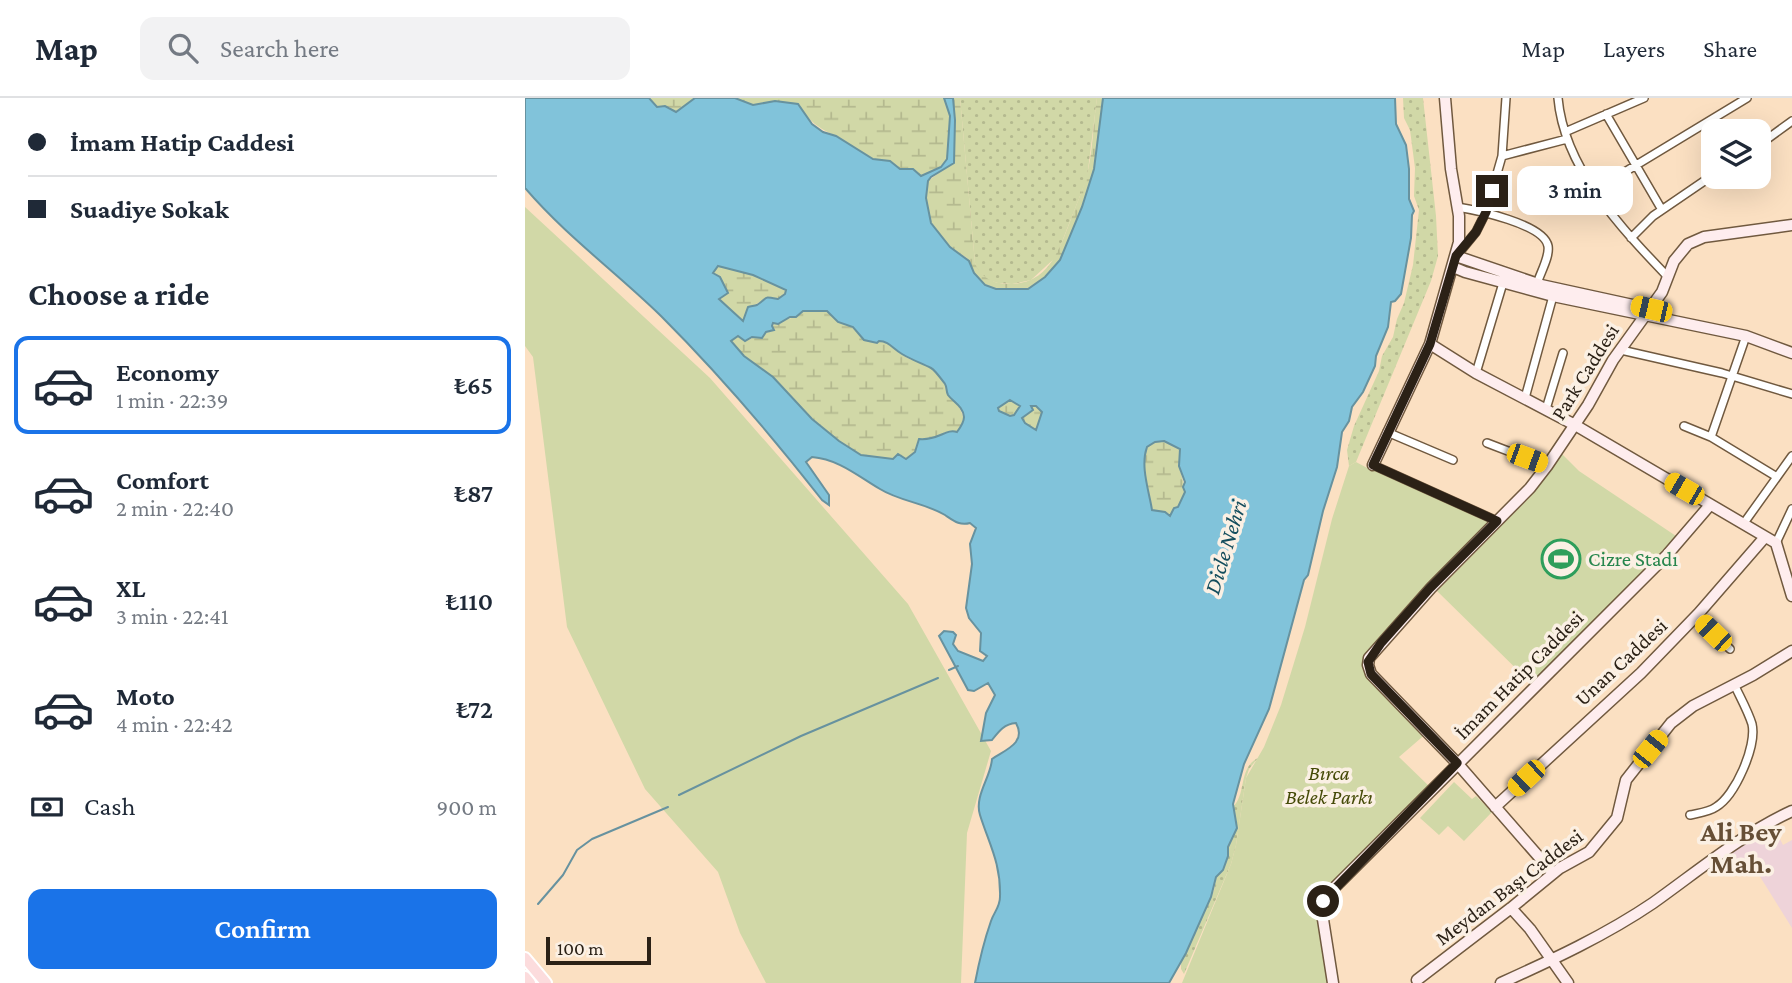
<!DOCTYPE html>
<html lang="en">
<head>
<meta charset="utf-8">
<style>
  :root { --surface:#fff; --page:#f2f2f3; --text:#1f2937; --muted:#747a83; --line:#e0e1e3; --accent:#1a73e8 }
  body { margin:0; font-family:"Crimson Pro",serif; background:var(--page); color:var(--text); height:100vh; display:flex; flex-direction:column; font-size:26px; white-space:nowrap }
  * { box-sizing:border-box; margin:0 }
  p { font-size:23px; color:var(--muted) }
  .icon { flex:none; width:38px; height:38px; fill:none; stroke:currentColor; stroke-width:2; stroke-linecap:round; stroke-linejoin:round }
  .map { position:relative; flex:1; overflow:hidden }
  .details { display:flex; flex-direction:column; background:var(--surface); width:525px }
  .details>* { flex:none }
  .guide { display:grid; align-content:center; height:154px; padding:0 28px; background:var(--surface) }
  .tools { position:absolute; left:1176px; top:21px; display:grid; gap:14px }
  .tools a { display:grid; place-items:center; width:70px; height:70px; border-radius:14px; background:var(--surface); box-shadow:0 7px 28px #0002; font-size:35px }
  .scale { position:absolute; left:21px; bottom:18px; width:105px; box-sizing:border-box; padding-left:7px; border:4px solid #2b2116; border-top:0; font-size:19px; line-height:24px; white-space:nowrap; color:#2b2116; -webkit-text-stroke:5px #fbf0e4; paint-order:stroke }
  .end { position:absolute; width:32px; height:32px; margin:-16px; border:9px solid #2b2116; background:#fff; box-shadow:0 0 0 4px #fff }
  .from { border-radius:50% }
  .bubble { position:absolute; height:49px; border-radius:14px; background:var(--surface); box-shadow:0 7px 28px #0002; font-size:23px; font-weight:600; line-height:49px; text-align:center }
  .car { position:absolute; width:21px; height:42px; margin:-21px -10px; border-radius:9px; box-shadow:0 0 5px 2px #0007; background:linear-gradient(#f5c518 24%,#345 0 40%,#f5c518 0 76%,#345 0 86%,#f5c518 0) }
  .guide b { display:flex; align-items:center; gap:24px; height:66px; font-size:26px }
  .guide b+b { border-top:2px solid var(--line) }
  .guide i { width:18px; height:18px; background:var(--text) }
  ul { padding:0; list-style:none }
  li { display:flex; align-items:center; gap:21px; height:98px; margin:0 14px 10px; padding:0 14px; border:4px solid transparent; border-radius:14px }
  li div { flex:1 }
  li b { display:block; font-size:26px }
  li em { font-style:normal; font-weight:600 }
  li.current { border-color:var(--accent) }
  li>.icon { width:63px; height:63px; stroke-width:1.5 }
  h2 { padding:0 28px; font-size:32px; line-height:84px }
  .pay { display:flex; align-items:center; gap:18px; height:77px; padding:0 28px; font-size:26px }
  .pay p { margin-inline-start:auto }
  .primary-button { display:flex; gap:14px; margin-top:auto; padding:14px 28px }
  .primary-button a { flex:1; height:80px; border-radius:14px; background:var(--accent); color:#fff; font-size:28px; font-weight:600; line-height:80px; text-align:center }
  header { display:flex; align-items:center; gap:42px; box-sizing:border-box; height:98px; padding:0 35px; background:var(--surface); border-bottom:2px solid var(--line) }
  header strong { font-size:33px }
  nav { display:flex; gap:38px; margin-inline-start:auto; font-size:24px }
  .search { width:490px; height:63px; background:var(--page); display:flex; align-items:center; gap:18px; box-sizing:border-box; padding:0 24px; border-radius:14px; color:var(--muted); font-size:26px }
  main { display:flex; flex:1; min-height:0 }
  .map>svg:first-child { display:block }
</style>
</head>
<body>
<header>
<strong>Map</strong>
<div class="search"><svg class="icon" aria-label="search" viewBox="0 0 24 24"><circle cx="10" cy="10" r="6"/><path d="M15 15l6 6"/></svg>Search here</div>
<nav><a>Map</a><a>Layers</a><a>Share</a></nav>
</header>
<main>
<section class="details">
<div class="guide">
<b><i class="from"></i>İmam Hatip Caddesi</b>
<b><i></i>Suadiye Sokak</b>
</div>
<h2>Choose a ride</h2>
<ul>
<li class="current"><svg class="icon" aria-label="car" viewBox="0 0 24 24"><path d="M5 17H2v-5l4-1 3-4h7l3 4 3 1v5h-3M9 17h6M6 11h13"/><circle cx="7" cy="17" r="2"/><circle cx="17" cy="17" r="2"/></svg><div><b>Economy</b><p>1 min · 22:39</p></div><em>₺65</em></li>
<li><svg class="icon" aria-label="car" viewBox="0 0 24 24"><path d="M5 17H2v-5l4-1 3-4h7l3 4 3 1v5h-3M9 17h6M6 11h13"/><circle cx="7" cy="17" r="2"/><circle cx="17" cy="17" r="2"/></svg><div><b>Comfort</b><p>2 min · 22:40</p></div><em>₺87</em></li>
<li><svg class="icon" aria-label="car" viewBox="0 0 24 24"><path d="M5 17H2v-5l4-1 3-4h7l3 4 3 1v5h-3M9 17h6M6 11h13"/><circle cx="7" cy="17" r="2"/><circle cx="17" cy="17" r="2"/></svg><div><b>XL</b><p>3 min · 22:41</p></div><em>₺110</em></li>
<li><svg class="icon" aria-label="car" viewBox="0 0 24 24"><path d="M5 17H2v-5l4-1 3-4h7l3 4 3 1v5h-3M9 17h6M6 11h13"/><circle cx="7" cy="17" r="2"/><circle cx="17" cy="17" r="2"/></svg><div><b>Moto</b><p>4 min · 22:42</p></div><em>₺72</em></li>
</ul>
<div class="pay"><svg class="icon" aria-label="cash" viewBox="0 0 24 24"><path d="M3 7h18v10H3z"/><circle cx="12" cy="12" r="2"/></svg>Cash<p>900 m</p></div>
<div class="primary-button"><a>Confirm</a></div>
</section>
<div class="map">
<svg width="1267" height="885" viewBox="0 0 1267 885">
  <defs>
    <pattern id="grass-dots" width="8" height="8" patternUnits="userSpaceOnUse" patternTransform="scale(1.75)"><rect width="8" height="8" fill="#d1d8a7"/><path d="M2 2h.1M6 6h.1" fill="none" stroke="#b4b98f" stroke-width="1.8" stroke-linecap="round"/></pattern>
    <pattern id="wetland-marsh" width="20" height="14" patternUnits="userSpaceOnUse" patternTransform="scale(1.75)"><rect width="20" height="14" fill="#d1d8a7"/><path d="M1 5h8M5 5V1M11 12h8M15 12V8" fill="none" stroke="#b4b98f"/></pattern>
  </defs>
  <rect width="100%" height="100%" fill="#fbe0c2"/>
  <!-- commercial -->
  <path fill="#eed3d9" d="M1249,729L1258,747L1267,742V830L1229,769L1217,773L1205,755Z"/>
  <!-- grass -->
  <path fill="url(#grass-dots)" d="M435,0H572L562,80L531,159L506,182L487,186L473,185L463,182L453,173L450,165Z
    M878,0H898L911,118L913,158L906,183L831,364L824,368L822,352L829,328L854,273L857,258L868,239L872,221L879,205L888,167L894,112L889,98L890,70L885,32L879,20Z
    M733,660L724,671L721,680L711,747L706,766L659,876L656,871V861L689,792L691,779L696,774L703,758V749L712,730L708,709C722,695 713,670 733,660Z"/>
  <!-- wetland -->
  <path fill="url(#wetland-marsh)" d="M124,0H170L151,15L144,9H132Z
    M210,0H419L425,18L422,61L416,69L396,78L380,70L375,71C365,65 354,64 344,59C333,53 322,43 311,38C293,30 284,23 273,6L250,3L228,7Z
    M428,0H435L450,165C456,180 469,186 484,186C524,186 534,152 546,121C551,107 557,94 561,80C568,56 568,25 572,0H578L569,71L557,109L535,162L520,179L503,191H471L460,187L449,175L442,160L425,149L406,125L401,100L403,83L426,66L428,60L430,22Z
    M193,168L228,177L261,192L260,196L253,201C237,198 224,209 219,223L193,200L203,195L201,189L188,175Z
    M278,213H302L310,221L324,227L331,233L354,243H362L379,258L386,262H395C399,268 403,267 408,271C414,276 438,312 438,319C439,323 435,330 432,334H420C412,344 403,339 393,342L390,354L381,361L373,356L368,361L336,357L314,343L287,321L248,279L219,258L206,243L213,238L222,242L247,233L249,224L271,219Z
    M485,302L494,305L495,308L489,317L485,318L474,313L473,309Z
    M506,308H511L517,314L511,332L500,325L497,320L508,312Z
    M639,343L655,351L654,368L661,394L653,409L645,418L640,414L627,412C624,392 614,369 622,349L630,344Z"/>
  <!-- park -->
  <path fill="#d1d8a7" d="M0,109L185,280L383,506L466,653L442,735L436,885H241L215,835L193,774L120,691L42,529L8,259L0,248Z
    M1037,356L1054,373L1151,438L1109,484L1007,586L912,493L1005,399Z
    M831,364L846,372L848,367L972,423L843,567L903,634L874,659L907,691L798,803L808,885H657L706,766L711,747L721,680L739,649L756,607L780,529L807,421L824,368Z
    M929,684L947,701L951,698L967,714L939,743L923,728L914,737L895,720Z"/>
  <!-- water -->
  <path fill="#81c3da" stroke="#67929f" stroke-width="2" fill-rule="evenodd" d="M0,0H124L132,9L140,8L151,14L170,0H210L228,7L250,3L273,6L287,26L298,34L311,38L348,61L365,63L375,71H388L396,78L416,69L422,61L425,18L419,0H428L430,22L429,65L406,79L403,83L401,100L406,125L425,149L444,163L449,175L460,187L471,191H503L520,179L535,162L557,109L569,71L578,0H870L871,26L881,47L884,71V101L889,113L887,117L886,140L876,196L870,203L866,204L863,229L851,258L850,268L838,294L827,309L824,323L817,334L812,369L798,413L783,477L779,482L744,611L719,666L708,706L712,730L703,749V758L698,772L691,779L686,799L661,855L644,885H450C454,864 459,843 466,823C469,814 475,809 475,799C476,765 464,746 455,717C449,698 466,679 467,661C480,652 502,645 491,625C479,626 474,633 467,642L456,643L461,615L470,597L463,585L449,593L443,592L414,538L419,533L428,534L431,537L428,546L433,553L458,563L462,558L455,553L456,535L444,520L441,510L447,466L445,446L451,430L445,425C435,428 429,423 420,417C400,405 374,403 355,391C333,378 313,361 287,359L281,364L304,397V407L297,402C247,338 193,275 136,218C91,174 41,138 0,90ZM193,168L228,177L261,192L260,196L253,201C237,198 244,199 232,207C229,208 226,208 223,209L218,223L194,201L203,195L195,179L188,175ZM278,213H302L313,224L328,229L339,242L352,245L354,243C364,243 368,251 377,256C387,262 396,265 406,270C410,272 417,282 420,286C422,289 421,293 423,297C428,304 438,308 439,319C439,324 435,330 432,334C421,330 413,343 394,341L390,354L381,361L373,356L368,361L336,357L314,343L287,321L248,279L219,258L206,243L213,238L220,243L227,239L237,240L241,234L249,232L247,228L248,225L253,226L265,219H271ZM485,302L495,308L489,317L485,318L474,313L473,310ZM506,308H511L517,314L511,332L500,325L497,320L508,312ZM639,343L655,351L654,368L660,384L658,389L660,394L653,409L649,410L645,418L640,414L627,412C624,393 615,368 622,349L630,344Z"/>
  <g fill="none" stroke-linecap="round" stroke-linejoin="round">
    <!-- stream -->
    <path stroke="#67929f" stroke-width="2" d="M424,572L433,568
      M154,697L276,638L413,580
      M13,806L38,777L52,752L67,741L143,709"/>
    <defs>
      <path id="street" d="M1033,0C1039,70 1096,130 1143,179
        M1081,16L1137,112
        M1040,34L1119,0
        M1234,47L1267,23
        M977,58L1042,41
        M1070,92L1222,0
        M932,109C951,112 1019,126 1023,148C1025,159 1015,175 1012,186
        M1106,140L1128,118L1188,77
        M933,156L951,134L961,114L977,58L981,0
        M1096,252L1197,275L1267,296
        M951,275L978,185
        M1000,300L1028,198
        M1021,311L1038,255
        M1159,328L1186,339L1252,379
        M862,334L928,362
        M1186,339L1221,238
        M962,345L1022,368
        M848,367L972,423
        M1219,425L1267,358
        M1251,445L1267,411
        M1171,519L1205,551
        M1165,717C1174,715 1184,714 1191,709C1210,698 1232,648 1227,626C1223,613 1215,599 1209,586"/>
      <path id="secondary" d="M931,158L1016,187L1126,211
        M928,169L940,174L1028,198L1221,238L1267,255
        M905,246L951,275L1050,327L1251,445L1267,498
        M848,367L905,246L934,144V118L926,71L920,0
        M970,709L1116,575L1174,515L1240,439
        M1028,775L932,665L846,576L843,567L844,560L906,490L1005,390L1022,368L1063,307L1088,262L1137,194L1149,163L1163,146L1179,139L1267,127
        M986,810L1005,831L1043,885
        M892,882L986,810L1035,770L1064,754L1092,720L1101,682L1146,625L1168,608L1228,577L1267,553
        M808,885L797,815V807L801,798L1142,457L1185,407
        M976,885C1027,862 1081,837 1128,805C1173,773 1217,736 1267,713"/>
      <path id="primary" d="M0,860L21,885
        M0,879L5,885"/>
    </defs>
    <!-- street casing -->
    <use href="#street" stroke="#70593f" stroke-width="10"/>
    <!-- secondary casing -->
    <use href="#secondary" stroke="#70593f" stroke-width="13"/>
    <!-- primary casing -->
    <use href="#primary" stroke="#fff" stroke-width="14"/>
    <!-- street -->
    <use href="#street" stroke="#fff" stroke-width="7"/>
    <!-- secondary -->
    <use href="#secondary" stroke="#feedee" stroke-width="10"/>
    <!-- primary -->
    <use href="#primary" stroke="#fcdcdd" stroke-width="10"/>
  </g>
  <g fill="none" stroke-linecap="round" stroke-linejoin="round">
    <!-- route -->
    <path stroke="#2b2116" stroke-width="9" d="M798,803L932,665L846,576L843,564L856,545L905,490L972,423L848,367L905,246L931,158L951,134L961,114L967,93"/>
  </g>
  <!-- icons -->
  <defs>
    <symbol id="stadium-ring" viewBox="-11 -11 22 22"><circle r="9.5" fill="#fbf0e4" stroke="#2e9e5b" stroke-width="1.5"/><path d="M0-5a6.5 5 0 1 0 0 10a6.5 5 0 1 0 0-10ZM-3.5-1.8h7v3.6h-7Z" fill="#2e9e5b"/></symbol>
  </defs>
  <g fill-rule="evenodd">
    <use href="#stadium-ring" x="1014" y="439" width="44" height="44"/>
  </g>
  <g text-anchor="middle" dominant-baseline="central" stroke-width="7" stroke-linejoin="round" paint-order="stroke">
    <!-- street labels -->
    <g font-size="21" fill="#2b2116" stroke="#fbf0e4">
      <text transform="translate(1060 274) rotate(-58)">Park Caddesi</text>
      <text transform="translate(1096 564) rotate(-43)">Unan Caddesi</text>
      <text transform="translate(994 577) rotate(-45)">İmam Hatip Caddesi</text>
      <text transform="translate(984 789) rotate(-37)">Meydan Başı Caddesi</text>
    </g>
    <!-- leisure labels -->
    <g font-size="21" fill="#27864d" stroke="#fbf0e4" text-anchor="start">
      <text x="1063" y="461">Cizre Stadı</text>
    </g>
    <!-- park labels -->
    <g font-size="21" font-style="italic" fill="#454a07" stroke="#fbf0e4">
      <text x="804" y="675">Bırca<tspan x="804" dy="24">Belek Parkı</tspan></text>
    </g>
    <!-- water labels -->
    <g font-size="23" font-style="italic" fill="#144d5d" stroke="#fbf0e4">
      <text transform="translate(700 449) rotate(-73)">Dicle Nehri</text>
    </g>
    <!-- district labels -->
    <g font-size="28" font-weight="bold" fill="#664f36" stroke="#fbf0e4">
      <text x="1216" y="733">Ali Bey<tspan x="1216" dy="32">Mah.</tspan></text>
    </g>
  </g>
</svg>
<div class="tools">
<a><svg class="icon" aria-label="layers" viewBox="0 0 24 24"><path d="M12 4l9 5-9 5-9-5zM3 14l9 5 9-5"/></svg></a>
</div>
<div class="scale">100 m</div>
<i class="end from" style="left:798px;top:803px"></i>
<i class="end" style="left:967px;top:93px"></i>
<div class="bubble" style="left:992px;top:68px;width:116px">3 min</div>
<i class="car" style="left:1126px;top:211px;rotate:283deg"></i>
<i class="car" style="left:1002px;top:360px;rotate:110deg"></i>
<i class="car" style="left:1159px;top:391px;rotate:300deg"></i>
<i class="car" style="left:1188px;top:535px;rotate:314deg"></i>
<i class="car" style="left:1125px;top:651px;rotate:39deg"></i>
<i class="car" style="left:1001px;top:680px;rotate:227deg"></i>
</div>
</main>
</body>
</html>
